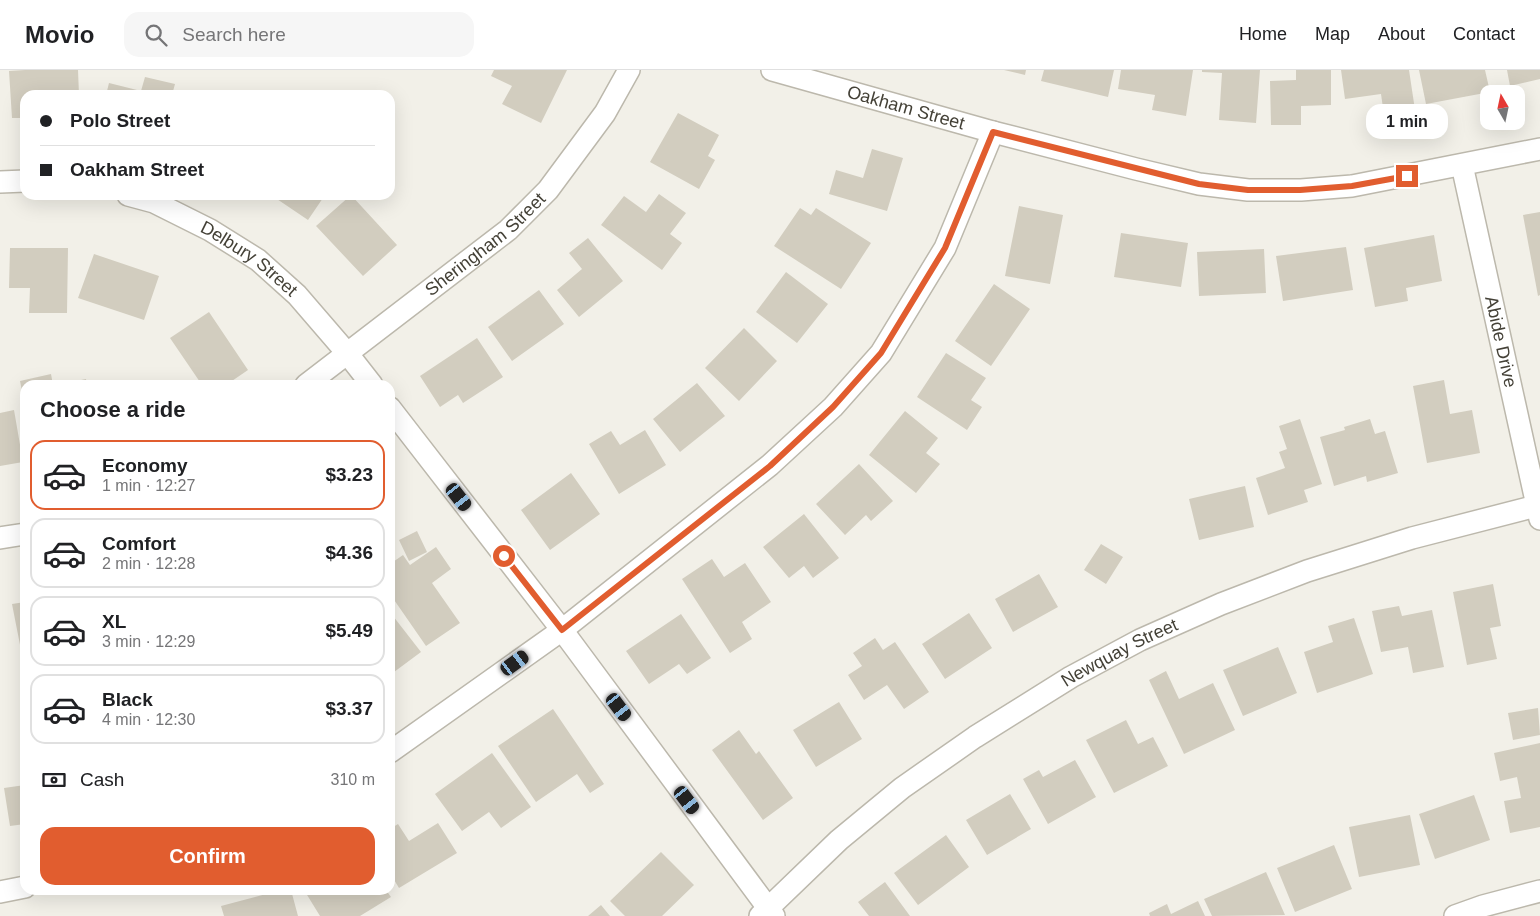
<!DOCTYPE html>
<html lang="en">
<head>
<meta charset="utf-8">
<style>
  :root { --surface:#fff; --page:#f6f6f6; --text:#202124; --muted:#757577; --line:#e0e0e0; --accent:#e15d2f }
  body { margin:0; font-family:Arial,sans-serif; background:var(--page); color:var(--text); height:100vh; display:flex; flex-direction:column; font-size:19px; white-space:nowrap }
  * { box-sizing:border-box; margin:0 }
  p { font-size:16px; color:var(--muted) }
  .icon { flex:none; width:28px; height:28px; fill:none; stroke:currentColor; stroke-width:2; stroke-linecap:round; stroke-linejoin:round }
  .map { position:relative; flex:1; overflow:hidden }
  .sheet { position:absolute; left:20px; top:310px; width:375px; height:515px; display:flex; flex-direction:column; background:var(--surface); border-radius:15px; box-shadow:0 5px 20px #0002 }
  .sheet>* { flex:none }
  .top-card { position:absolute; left:20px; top:20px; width:375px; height:110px; border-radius:15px; box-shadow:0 5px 20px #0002; display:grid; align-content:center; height:110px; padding:0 20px; background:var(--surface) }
  .needle { width:32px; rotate:351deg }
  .fabs { position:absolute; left:1480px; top:15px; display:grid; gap:10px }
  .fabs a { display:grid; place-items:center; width:45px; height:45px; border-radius:10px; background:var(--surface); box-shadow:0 5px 20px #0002; font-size:25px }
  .end { position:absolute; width:22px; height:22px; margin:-11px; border:6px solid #e15d2f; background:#fff; box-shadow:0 0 0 2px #fff }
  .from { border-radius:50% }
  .bubble { position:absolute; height:35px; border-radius:15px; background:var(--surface); box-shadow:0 5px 20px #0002; font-size:16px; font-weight:800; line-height:35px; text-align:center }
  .car { position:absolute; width:15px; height:30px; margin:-15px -8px; border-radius:6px; box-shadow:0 0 4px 1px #0007; background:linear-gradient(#222 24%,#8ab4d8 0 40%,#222 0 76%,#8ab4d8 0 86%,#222 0) }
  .top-card b { display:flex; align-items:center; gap:18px; height:48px; font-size:19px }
  .top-card b+b { border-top:1px solid var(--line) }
  .top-card i { width:12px; height:12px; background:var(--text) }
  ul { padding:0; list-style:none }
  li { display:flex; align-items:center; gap:15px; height:70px; margin:0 10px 8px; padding:0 10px; border:2px solid var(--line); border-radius:15px }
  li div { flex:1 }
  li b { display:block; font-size:19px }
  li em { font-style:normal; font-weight:800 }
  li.on { border-color:var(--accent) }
  li>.icon { width:45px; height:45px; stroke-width:1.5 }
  h2 { padding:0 20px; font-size:22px; line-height:60px }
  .pay { display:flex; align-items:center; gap:12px; height:55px; padding:0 20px; font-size:19px }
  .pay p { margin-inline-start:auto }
  .action { display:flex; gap:10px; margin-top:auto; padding:10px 20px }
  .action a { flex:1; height:58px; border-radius:15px; background:var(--accent); color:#fff; font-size:20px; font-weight:800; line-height:58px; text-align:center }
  header { display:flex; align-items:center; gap:30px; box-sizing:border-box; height:70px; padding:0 25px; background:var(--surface); border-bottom:1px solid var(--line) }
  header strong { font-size:24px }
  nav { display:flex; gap:28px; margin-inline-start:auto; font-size:18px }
  .search { width:350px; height:45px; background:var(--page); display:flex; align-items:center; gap:12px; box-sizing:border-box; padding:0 18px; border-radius:15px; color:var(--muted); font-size:19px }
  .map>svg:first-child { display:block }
</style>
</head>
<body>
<header>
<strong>Movio</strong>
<div class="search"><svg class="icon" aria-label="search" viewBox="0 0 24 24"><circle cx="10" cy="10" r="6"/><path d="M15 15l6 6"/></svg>Search here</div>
<nav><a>Home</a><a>Map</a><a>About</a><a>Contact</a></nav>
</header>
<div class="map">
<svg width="1540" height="846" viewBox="0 0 1540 846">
  <rect width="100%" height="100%" fill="#f2f0e8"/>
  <!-- building -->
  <path fill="#d2cdbf" d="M25,0H78L79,25H25V48H12L9,1Z
    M494,0H567L541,53L502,34L512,16L491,6Z
    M1004,0H1026L1025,5Z
    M1044,0H1114L1108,27L1041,11Z
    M1121,0H1193L1186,46L1152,40L1155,25L1118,19Z
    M1202,0H1260L1256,53L1219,50L1222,3L1202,2Z
    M1296,0H1331V35L1301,36V55H1271L1270,11L1296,10Z
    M1341,0H1409L1415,40L1384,45L1381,24L1345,29Z
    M1419,0H1485L1490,22L1426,34Z
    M1507,0H1540V9L1510,16Z
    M145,7L175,14L172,25H106L109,13L141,21Z
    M678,43L719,65L708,86L715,90L699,119L650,92Z
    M872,79L903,88L887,141L829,124L836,100L863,108Z
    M659,124L686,143L670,164L682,173L662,200L601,155L624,126L646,142Z
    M271,125H325L308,150Z
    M351,125L397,175L363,206L316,156Z
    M1019,136L1063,145L1050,214L1005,206Z
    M800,138L811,145L816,138L871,173L841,219L774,176Z
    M1540,142V225L1538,226L1523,145Z
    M1121,163L1188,173L1181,217L1114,207Z
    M1434,165L1442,211L1406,218L1408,231L1375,237L1364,178Z
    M588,168L623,211L579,247L557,220L582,199L569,183Z
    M1346,177L1353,220L1283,231L1276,186Z
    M10,178H68L67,243H29L30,218H9Z
    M1264,179L1266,223L1199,226L1197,182Z
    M94,184L159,206L144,250L78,228Z
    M786,202L828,234L797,273L756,242Z
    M994,214L1030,239L991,296L955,271Z
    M539,220L564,254L512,291L488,257Z
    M209,242L248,300L226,315H202L170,268Z
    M744,258L777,291L739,331L705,298Z
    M477,268L503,307L463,333L458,325L440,337L420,306Z
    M946,283L986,308L971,330L982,337L967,360L917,327Z
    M51,304L53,315H25L24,331L20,311Z
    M86,309L87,315H62V314Z
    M1444,310L1450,344L1472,340L1480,383L1427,393L1413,316Z
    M697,313L725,346L680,382L653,349Z
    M14,340L23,392L0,396V343Z
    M905,341L938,368L926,383L940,394L916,423L869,385Z
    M1300,349L1322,414L1304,420L1308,432L1268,445L1256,408L1285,398L1279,382L1287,379L1279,356Z
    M1370,349L1375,364L1385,361L1398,403L1367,412L1366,406L1334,416L1320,367L1345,360L1344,357Z
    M645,360L666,395L619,424L589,374L611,361L620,375Z
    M859,394L893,431L871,451L866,445L845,465L816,434Z
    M571,403L600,444L550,480L521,440Z
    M1245,416L1254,457L1199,470L1189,429Z
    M804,444L839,488L813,508L804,496L789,508L763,477Z
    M417,461L427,482L409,491L399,470Z
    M1101,474L1123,487L1106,514L1084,500Z
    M436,477L451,499L432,513L460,553L426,576L390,524V494L403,485L410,495Z
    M712,489L724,507L745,493L771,532L742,552L752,569L730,583L682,509Z
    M1039,504L1058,537L1013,562L995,529Z
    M1493,514L1501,556L1490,558L1497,589L1467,595L1453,522Z
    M25,532V585H22L12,534Z
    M1399,536L1402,546L1432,540L1444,597L1413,603L1408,577L1381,582L1372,541Z
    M969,543L992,578L945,609L922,574Z
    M681,544L711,588L687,604L679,594L649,614L626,581Z
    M393,546L421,582L390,605V548Z
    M1354,548L1373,604L1317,623L1304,582L1333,572L1328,556Z
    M875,568L883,580L895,572L929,622L904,639L887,615L864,630L848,605L862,596L853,583Z
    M1278,577L1297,623L1243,646L1223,600Z
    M1166,601L1179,629L1213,613L1235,660L1184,684L1149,610Z
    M839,632L862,669L816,697L793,660Z
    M1538,638L1540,665L1513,670L1508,643Z
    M553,639L604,714L590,723L577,704L536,732L498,676Z
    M1126,650L1138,674L1153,667L1168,696L1114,723L1086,670Z
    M739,660L756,684L759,681L793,728L763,750L712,680Z
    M1540,673V757L1510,763L1504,731L1521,728L1517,707L1500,711L1494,683Z
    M492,683L531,737L501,758L489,742L462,761L435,724Z
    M1075,690L1096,727L1048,754L1023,709L1039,700L1043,707Z
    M25,715V754L10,756L4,718Z
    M1010,724L1031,759L987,785L966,750Z
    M1474,725L1490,770L1435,789L1419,744Z
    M1410,745L1420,795L1359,807L1349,757Z
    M438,753L457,783L399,818L390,803V759L398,754L409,771Z
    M946,765L969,797L918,835L894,803Z
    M1334,775L1352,819L1295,842L1277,798Z
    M661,782L694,815L662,846H625L610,831Z
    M1266,802L1285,845L1212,846L1204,829Z
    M885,812L910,846H869L858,832Z
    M281,820H291L298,846H224L221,836Z
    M304,820H386L391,827L360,846H320Z
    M1198,831L1205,846H1150L1149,843L1167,834L1171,844Z
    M601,835L610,846H588Z"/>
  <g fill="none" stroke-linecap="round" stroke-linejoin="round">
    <defs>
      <g id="minor">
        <path id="s1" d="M772,0L993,62L1136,99L1199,114L1248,120H1301L1352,116L1540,79"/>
        <path id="s2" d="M1462,95L1540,449"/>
        <path d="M0,112L25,111"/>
        <path id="s3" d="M128,125L154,132L210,160L258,190L297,225L347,283L372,315"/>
        <path id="s4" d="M306,315L508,160L548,120L605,43L629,0"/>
        <path d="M390,338L562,560L774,846"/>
        <path d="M0,468L25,464"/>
        <path d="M390,682L562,560L770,395L833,337L881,283L945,178L993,62"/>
        <path d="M0,822L25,817"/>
        <path id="s5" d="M760,846L839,770L902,718L975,667L1071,607L1140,570L1221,534L1307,501L1412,468L1540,435"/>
        <path d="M1455,846L1483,836L1540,821"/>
      </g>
    </defs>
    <!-- minor casing -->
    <use href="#minor" stroke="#bcb8ac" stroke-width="24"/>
    <!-- minor -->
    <use href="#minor" stroke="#fff" stroke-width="21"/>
  </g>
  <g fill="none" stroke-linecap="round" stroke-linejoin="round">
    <!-- route -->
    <path stroke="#e15d2f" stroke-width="6" d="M504,486L562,560L770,396L833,337L881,283L945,178L993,62L1199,114L1248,120H1300L1352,116L1407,106"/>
  </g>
  <g text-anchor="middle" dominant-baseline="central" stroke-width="5" stroke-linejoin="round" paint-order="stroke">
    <!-- street labels -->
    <g font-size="18" fill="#444137" stroke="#fff">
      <text stroke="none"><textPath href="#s1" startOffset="139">Oakham Street</textPath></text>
      <text stroke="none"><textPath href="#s4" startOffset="228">Sheringham Street</textPath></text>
      <text stroke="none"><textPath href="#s3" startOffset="138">Delbury Street</textPath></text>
      <text stroke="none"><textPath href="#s2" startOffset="181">Abide Drive</textPath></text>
      <text stroke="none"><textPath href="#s5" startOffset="448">Newquay Street</textPath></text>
    </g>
  </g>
</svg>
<div class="fabs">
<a><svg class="needle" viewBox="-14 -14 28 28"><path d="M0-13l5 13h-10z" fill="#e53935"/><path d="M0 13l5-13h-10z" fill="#757577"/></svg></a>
</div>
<i class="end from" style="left:504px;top:486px"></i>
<i class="end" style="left:1407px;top:106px"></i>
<div class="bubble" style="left:1366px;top:34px;width:82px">1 min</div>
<i class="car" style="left:459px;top:427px;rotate:142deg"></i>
<i class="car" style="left:515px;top:593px;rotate:54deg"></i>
<i class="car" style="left:619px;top:637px;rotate:143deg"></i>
<i class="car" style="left:687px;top:730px;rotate:143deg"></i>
<div class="top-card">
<b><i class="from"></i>Polo Street</b>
<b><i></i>Oakham Street</b>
</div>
<section class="sheet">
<h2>Choose a ride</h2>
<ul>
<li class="on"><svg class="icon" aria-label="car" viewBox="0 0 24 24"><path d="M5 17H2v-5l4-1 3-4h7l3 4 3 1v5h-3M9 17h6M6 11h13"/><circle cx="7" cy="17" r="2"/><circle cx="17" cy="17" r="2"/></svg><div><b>Economy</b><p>1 min · 12:27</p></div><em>$3.23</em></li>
<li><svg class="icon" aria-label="car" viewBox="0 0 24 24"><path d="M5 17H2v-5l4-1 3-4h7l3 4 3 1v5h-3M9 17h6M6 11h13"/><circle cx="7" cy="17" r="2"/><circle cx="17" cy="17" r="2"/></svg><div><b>Comfort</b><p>2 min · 12:28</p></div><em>$4.36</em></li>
<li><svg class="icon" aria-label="car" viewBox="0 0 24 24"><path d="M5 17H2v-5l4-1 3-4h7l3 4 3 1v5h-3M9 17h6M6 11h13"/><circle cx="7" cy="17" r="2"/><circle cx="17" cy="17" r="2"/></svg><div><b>XL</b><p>3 min · 12:29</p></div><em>$5.49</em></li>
<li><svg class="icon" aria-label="car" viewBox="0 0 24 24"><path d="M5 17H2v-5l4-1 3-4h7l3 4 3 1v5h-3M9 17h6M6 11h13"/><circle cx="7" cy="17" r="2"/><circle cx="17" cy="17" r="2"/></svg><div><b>Black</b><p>4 min · 12:30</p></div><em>$3.37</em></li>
</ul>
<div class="pay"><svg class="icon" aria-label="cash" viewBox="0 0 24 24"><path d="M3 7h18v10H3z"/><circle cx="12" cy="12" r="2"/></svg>Cash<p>310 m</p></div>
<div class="action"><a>Confirm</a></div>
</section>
</div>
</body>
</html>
